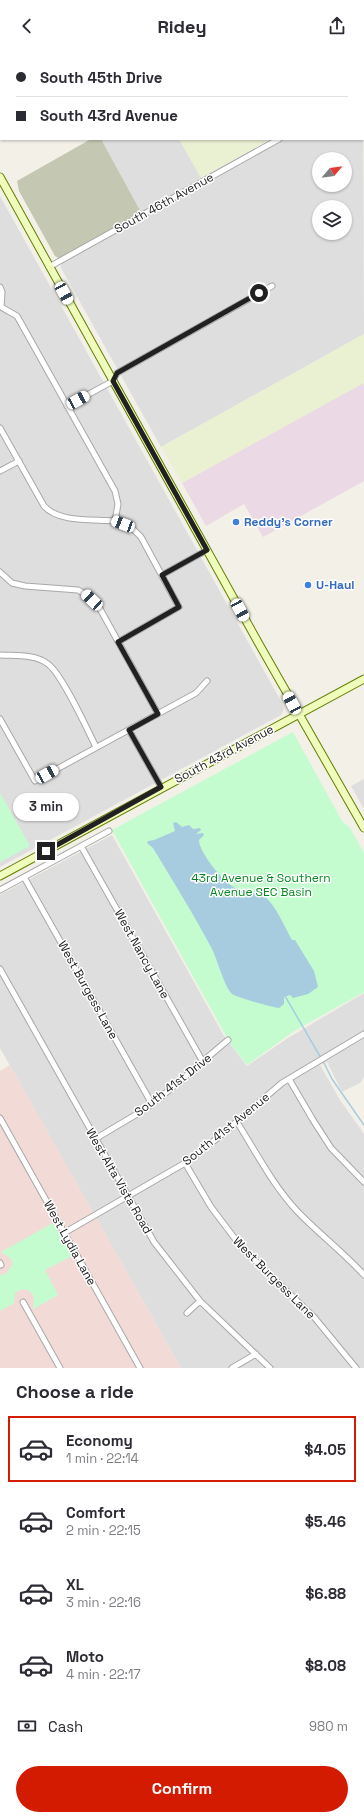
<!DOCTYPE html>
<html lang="en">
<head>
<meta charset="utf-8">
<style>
  :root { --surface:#fff; --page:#f7f7f7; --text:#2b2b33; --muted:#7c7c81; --line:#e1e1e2; --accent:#d21b00 }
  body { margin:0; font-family:"Space Grotesk",sans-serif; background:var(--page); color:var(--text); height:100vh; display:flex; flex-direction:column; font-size:15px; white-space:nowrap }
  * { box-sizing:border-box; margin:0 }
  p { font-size:13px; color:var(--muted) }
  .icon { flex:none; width:22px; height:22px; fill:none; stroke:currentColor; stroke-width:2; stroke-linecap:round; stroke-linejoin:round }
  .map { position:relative; height:1316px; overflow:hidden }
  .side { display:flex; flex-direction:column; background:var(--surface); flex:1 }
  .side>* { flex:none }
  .banner { position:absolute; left:0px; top:0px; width:364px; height:88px; box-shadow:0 1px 3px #0004; display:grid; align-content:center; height:88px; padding:0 16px; background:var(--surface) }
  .needle { width:26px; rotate:61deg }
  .tools { position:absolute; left:312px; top:100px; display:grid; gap:8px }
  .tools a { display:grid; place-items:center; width:40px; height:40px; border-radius:50%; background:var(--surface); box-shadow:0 1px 3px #0004; font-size:20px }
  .end { position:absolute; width:18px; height:18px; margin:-9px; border:5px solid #212121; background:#fff; box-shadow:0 0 0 2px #fff }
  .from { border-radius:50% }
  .bubble { position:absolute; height:28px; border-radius:14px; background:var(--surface); box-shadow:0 1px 3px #0004; font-size:13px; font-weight:700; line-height:28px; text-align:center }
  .car { position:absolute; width:12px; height:24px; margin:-12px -6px; border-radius:5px; box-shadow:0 0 3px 1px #0007; background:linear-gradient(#fff 24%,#345 0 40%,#fff 0 76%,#345 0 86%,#fff 0) }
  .banner b { display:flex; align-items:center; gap:14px; height:38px; font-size:15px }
  .banner b+b { border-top:1px solid var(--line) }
  .banner i { width:10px; height:10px; background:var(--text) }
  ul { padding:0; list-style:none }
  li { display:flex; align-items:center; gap:12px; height:66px; margin:0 8px 6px; padding:0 8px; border:2px solid transparent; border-radius:0px }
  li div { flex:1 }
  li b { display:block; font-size:15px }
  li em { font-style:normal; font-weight:700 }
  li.on { border-color:var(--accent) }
  li>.icon { width:36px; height:36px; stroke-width:1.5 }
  h2 { padding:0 16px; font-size:18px; line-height:48px }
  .pay { display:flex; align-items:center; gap:10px; height:44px; padding:0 16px; font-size:15px }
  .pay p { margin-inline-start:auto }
  .button { display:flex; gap:8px; margin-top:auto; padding:8px 16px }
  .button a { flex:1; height:46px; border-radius:24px; background:var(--accent); color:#fff; font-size:16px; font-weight:700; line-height:46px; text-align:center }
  header { display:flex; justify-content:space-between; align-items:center; height:52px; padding:0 16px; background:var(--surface); font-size:18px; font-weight:700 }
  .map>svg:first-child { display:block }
</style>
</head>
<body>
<header><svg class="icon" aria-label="back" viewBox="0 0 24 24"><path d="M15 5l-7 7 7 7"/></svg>Ridey<svg class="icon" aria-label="share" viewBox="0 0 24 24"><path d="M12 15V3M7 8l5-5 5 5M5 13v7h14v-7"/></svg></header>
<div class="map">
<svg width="364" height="1316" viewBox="0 0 364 1316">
  <rect width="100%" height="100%" fill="#f2f0e7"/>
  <!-- residential -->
  <path fill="#dfdede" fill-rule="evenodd" d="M363,62L364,282L161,395L61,216V212L144,165L101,87H179L201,126L272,87H363ZM319,107H345V133H319ZM319,155H345V181H319Z
    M0,144L282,651L284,657L281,663L0,815Z
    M364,727V757L351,734Z
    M112,783L224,984L247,1014L288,986L364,941V1025L360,1031L342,1040L327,1010L320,1013L340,1048L364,1082V1316H181L0,996V843Z"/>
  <!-- commercial -->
  <path fill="#f2dbd7" d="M10,1013L181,1316H0V1019Z"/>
  <!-- industrial -->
  <path fill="#ebd9e5" d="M364,330V429L263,485L244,452L206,474L182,431Z"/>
  <!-- construction -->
  <path fill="#c4c7b2" d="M91,87H101L141,160L60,207L55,204L19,139L17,129Z"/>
  <!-- farmland -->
  <path fill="#eaf0d2" d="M179,87H270L201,126Z
    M364,282V331L182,431L161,395Z"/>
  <!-- park -->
  <path fill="#c4fcd0" d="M293,680L342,769L350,776L364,801V940L294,979L247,1013L230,991L112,778Z
    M0,741L30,794L0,810Z
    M53,1171L72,1204L45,1218L58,1243L33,1257L34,1244L28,1238L22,1237L15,1241L14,1251L0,1259V1223L6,1222L13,1212L10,1206L1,1200Z"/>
  <!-- water -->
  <path fill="#a7cce0" d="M176,770L182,775L189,773L193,777L200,776L201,778L196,782L203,781L204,783L199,788C199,801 225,832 237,837C245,841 257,840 264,844C275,852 285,875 292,888H295L314,919L318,935L308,942L293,946L290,943L284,945V952L279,956C274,956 236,945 232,942C224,934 218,909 212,897C194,863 173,829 153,796L147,791L148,789L154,788L175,779L173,771Z"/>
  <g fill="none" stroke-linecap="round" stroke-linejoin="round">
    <!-- stream -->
    <path stroke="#a7cce0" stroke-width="1.5" d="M285,944L321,1006
      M323,1009L332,1027L364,1073"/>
    <defs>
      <path id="street" d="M49,215L279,87
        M0,235L2,240L1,255L17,264L115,439L118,452L115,469L131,475L141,485L179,555L118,590
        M67,354L113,329L117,321L272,234
        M0,376L44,454C59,471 93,467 115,469
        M0,419L19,409
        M0,520L12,531L25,534L78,538L85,542L99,555L158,662
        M162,523L207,498
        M0,603C16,604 35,602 48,612C62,622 87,677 96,695
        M0,667L35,729L196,641L207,629
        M129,678L161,735
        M81,794L203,1010
        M24,825L152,1052
        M0,838L109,779
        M0,917L154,1190L200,1249L270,1316
        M289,1027L313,1068L331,1096L364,1130
        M0,1066L140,1316
        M237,1070C256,1100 272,1132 297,1159C318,1181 343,1200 364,1223
        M95,1087L142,1059L162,1044L228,988
        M185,1111L211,1155L242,1196L314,1265L356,1316
        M64,1181L185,1111L215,1088L282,1031L364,982
        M0,1211L1,1213
        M23,1250L60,1316
        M187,1261L200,1249
        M232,1316L256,1302"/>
      <path id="secondary" d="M0,125L259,592L364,776
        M0,824L364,627"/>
    </defs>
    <!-- street casing -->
    <use href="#street" stroke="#a8a8a8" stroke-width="7"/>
    <!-- secondary casing -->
    <use href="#secondary" stroke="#617f01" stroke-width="9"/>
    <!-- street -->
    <use href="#street" stroke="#fff" stroke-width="5"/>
    <!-- secondary -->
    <use href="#secondary" stroke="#f0fcbb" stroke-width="7"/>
  </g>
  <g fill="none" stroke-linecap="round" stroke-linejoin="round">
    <!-- route -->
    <path stroke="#212121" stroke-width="5" d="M46,799L161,735L129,678L158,662L118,590L179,555L162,523L207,498L113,329L117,321L259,241"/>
  </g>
  <!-- markers -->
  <g fill="#3f7fe0" stroke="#fff" stroke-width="1.5">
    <circle cx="236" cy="470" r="4"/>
    <circle cx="308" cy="533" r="4"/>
  </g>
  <g text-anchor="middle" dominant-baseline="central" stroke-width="3" stroke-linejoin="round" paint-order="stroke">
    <!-- street labels -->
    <g font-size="12" fill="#212121" stroke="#fff">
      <text transform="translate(164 151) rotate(-29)">South 46th Avenue</text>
      <text transform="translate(224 702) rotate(-28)">South 43rd Avenue</text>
      <text transform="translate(142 902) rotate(61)">West Nancy Lane</text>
      <text transform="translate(88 938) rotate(61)">West Burgess Lane</text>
      <text transform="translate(173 1033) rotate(-38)">South 41st Drive</text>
      <text transform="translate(226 1077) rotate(-39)">South 41st Avenue</text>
      <text transform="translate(119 1129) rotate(60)">West Alta Vista Road</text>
      <text transform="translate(70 1191) rotate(61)">West Lydia Lane</text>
      <text transform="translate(274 1226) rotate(45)">West Burgess Lane</text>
    </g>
    <!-- shop labels -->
    <g font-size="12" font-weight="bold" fill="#366cbe" stroke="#fff" text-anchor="start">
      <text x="244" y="470">Reddy's Corner</text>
      <text x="316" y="533">U-Haul</text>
    </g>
    <!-- park labels -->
    <g font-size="12" fill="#078723" stroke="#fff">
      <text x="261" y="826">43rd Avenue &amp; Southern<tspan x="261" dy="14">Avenue SEC Basin</tspan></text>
    </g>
  </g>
</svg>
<div class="tools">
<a><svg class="needle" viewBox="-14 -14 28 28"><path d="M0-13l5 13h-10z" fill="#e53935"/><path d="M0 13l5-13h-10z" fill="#7c7c81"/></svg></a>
<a><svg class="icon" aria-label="layers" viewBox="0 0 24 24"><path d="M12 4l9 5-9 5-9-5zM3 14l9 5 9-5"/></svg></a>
</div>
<i class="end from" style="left:259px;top:241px"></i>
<i class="end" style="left:46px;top:799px"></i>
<div class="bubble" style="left:13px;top:741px;width:66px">3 min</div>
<i class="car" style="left:64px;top:241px;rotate:151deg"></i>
<i class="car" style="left:78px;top:348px;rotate:61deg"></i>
<i class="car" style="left:123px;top:472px;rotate:291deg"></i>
<i class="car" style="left:92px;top:548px;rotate:313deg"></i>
<i class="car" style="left:240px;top:558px;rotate:151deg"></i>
<i class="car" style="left:292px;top:651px;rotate:331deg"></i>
<i class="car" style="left:47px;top:722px;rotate:61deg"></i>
<div class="banner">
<b><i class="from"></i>South 45th Drive</b>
<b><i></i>South 43rd Avenue</b>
</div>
</div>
<section class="side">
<h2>Choose a ride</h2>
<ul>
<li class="on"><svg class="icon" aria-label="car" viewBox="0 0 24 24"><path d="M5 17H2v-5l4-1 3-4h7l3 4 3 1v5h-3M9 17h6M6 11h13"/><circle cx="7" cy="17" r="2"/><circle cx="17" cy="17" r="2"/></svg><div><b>Economy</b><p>1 min · 22:14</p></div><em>$4.05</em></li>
<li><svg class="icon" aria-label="car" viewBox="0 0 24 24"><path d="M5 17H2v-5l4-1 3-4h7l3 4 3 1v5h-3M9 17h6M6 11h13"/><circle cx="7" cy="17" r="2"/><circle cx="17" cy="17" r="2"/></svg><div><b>Comfort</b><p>2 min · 22:15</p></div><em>$5.46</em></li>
<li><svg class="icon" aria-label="car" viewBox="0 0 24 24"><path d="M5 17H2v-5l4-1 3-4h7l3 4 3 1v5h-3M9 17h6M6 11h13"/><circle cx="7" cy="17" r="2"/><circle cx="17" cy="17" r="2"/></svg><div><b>XL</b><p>3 min · 22:16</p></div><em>$6.88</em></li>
<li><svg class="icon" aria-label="car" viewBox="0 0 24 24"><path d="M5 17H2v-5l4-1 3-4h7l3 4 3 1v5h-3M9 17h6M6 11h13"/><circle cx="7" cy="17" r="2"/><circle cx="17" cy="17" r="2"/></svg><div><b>Moto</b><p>4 min · 22:17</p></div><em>$8.08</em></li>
</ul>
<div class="pay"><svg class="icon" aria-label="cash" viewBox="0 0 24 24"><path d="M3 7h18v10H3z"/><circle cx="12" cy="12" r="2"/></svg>Cash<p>980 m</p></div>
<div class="button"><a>Confirm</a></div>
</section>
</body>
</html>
